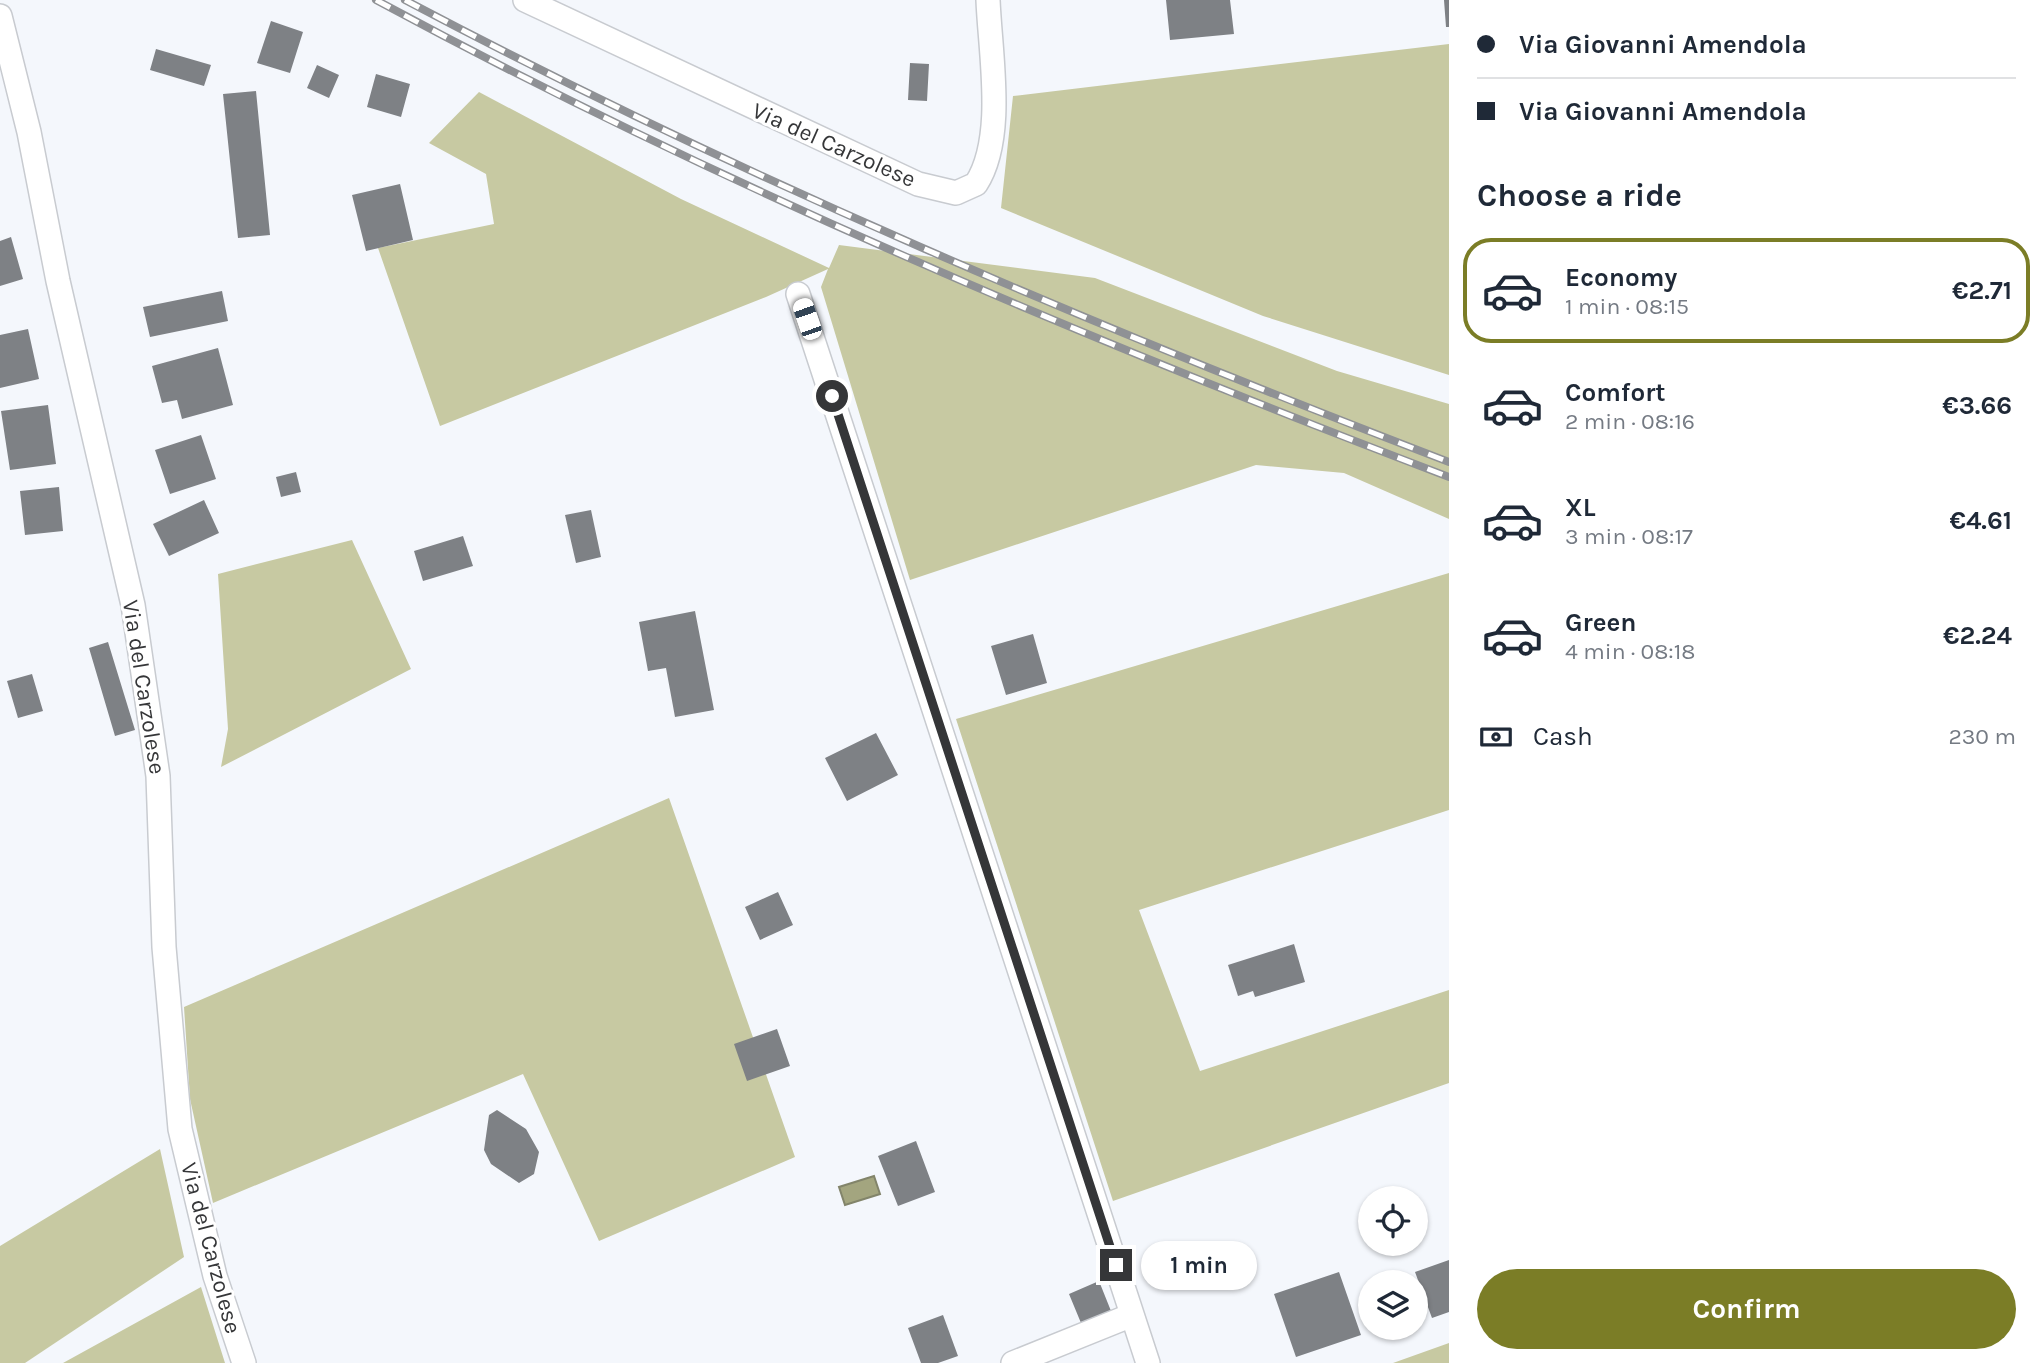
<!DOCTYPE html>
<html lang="en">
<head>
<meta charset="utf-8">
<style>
  :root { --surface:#fff; --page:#f6f6f7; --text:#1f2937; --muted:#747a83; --line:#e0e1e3; --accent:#7b7d26 }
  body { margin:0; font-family:Karla,sans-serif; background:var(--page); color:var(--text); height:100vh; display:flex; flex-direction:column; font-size:26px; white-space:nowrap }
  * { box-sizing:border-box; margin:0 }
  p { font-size:23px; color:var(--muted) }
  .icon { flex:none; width:38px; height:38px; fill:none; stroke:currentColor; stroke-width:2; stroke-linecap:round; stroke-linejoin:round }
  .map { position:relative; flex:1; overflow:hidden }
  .drawer { display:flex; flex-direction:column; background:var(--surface); width:595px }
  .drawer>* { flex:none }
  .hud { display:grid; align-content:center; height:154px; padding:0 28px; background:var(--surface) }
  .fabs { position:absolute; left:1358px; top:1186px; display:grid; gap:14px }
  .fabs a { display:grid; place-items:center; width:70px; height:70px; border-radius:50%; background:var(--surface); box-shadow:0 2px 5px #0004; font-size:35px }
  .end { position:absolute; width:32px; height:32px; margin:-16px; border:9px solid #353638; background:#fff; box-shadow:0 0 0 4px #fff }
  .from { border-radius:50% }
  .bubble { position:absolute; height:49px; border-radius:24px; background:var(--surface); box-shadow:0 2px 5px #0004; font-size:23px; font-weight:700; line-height:49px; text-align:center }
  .car { position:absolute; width:21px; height:42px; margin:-21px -10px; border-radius:9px; box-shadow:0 0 5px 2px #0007; background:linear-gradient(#fff 24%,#345 0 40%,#fff 0 76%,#345 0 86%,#fff 0) }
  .hud b { display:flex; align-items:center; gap:24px; height:66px; font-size:26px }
  .hud b+b { border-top:2px solid var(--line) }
  .hud i { width:18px; height:18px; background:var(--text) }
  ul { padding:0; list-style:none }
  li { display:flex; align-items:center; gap:21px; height:105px; margin:0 14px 10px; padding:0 14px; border:4px solid transparent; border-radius:28px }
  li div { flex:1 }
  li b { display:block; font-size:26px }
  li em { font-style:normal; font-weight:700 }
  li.active { border-color:var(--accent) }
  li>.icon { width:63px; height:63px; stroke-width:1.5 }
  h2 { padding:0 28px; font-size:32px; line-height:84px }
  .pay { display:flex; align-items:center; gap:18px; height:77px; padding:0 28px; font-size:26px }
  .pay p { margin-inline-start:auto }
  .action { display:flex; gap:14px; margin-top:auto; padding:14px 28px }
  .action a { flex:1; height:80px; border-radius:42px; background:var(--accent); color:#fff; font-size:28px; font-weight:700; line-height:80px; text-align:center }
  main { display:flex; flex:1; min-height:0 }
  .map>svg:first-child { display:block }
</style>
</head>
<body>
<main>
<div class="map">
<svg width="1449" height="1363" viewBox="0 0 1449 1363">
  <rect width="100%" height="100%" fill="#f4f7fc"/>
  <!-- green -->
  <path fill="#c7c9a2" d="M1449,44V375L1263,316L1001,208L1013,96Z
    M479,92L681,199L829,268L839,245L1095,278L1337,371L1449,404V519L1344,473L1256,465L910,580L821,287L828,269L766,297L440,426L378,248L494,224L486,174L429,143Z
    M352,540L411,669L221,767L228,729L218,574Z
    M1449,573V810L1139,910L1200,1071L1449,990V1083L1113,1201L956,719Z
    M669,798L795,1157L599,1241L523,1074L213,1203L190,1099L184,1007Z
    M160,1149L184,1257L25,1363H0V1246Z
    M201,1287L225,1363H63Z
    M1449,1343V1363H1393Z"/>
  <!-- water -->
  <path fill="#a3a57f" stroke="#82846a" stroke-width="2" d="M874,1176L880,1194L845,1205L839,1187Z"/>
  <!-- building -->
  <path fill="#7e8185" d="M1166,0H1230L1234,34L1170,40Z
    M1444,0H1449V27H1446Z
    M271,21L303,32L290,73L257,63Z
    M156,49L211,65L204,86L150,70Z
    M910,63L929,64L927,101L908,100Z
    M317,65L339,75L329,98L307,88Z
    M376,74L410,84L401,117L367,107Z
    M256,91L270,235L238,238L223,94Z
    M400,184L413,240L366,251L352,195Z
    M11,237L23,279L0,286V241Z
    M222,291L228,321L150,337L143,307Z
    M28,329L39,379L0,388V335Z
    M218,348L233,405L182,419L177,400L162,403L152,366Z
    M48,405L56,464L10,470L1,411Z
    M201,435L216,479L170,494L155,450Z
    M296,472L301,492L281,497L276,477Z
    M59,487L63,531L25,535L20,491Z
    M204,500L219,533L169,556L153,524Z
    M591,510L601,557L576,563L565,515Z
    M463,536L473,566L423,581L414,551Z
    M695,611L714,710L675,717L666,668L648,671L639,622Z
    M1033,634L1047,683L1006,695L991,646Z
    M108,642L135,730L115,736L89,648Z
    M32,674L43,711L18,718L7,681Z
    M876,733L898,775L847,801L825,758Z
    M778,892L793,925L760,940L745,907Z
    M1294,944L1305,982L1255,997L1253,991L1238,996L1228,965Z
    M777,1029L790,1066L747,1081L734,1044Z
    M497,1110L526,1129L539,1152L534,1174L519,1183L491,1164L484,1150L489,1115Z
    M916,1141L935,1192L898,1206L878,1156Z
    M1449,1260V1312L1432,1318L1415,1272Z
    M1339,1272L1361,1335L1296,1357L1274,1294Z
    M1099,1281L1111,1311L1081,1323L1069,1294Z
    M943,1315L958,1356L938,1363H921L908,1328Z"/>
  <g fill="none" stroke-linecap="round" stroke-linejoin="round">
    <defs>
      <path id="street" d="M525,0L918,184L956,193L976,184C1006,138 990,53 988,0
        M0,16L29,132L58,281L133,605L158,776L164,947L180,1129L215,1276L244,1363
        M798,294L1148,1363
        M1013,1363L1132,1315"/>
    </defs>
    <!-- street casing -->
    <use href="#street" stroke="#c8cbd0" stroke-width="26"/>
    <!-- street -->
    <use href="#street" stroke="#fff" stroke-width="23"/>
    <defs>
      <path id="rail" d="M376,0C721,186 1083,338 1449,477
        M405,0C742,178 1093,326 1449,462"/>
    </defs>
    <!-- rail casing -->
    <use href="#rail" stroke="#8f9195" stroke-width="8"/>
    <!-- rail -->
    <use href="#rail" stroke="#fff" stroke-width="5" stroke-dasharray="16" stroke-linecap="butt"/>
  </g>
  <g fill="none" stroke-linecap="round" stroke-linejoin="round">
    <!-- route -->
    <path stroke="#353638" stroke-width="9" d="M832,396L1116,1265"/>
  </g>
  <g text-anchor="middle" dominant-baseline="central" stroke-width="6" stroke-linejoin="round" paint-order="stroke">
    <!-- street labels -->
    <g font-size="23" fill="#353638" stroke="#fff">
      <text transform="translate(834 145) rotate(24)">Via del Carzolese</text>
      <text transform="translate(144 687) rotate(81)">Via del Carzolese</text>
      <text transform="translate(211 1248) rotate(75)">Via del Carzolese</text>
    </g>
  </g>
</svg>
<div class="fabs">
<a><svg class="icon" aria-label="locate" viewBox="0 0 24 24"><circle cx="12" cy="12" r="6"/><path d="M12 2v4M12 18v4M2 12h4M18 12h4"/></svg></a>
<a><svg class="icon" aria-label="layers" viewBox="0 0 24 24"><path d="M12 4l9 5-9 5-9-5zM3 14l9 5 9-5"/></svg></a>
</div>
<i class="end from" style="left:832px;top:396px"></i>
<i class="end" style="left:1116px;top:1265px"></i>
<div class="bubble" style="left:1141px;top:1241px;width:116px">1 min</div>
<i class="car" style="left:807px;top:319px;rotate:341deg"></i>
</div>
<section class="drawer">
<div class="hud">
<b><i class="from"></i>Via Giovanni Amendola</b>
<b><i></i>Via Giovanni Amendola</b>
</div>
<h2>Choose a ride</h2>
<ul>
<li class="active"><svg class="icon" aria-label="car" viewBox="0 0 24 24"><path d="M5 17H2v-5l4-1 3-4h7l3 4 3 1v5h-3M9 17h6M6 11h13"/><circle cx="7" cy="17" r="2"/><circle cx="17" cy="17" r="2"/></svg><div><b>Economy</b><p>1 min · 08:15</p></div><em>€2.71</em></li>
<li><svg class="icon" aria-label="car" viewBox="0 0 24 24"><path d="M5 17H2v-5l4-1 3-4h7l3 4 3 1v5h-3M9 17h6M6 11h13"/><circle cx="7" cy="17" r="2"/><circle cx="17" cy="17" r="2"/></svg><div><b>Comfort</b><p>2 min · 08:16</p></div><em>€3.66</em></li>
<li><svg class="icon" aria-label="car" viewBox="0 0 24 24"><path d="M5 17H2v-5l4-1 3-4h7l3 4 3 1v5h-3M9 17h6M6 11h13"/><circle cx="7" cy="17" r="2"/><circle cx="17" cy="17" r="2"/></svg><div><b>XL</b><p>3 min · 08:17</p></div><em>€4.61</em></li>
<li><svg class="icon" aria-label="car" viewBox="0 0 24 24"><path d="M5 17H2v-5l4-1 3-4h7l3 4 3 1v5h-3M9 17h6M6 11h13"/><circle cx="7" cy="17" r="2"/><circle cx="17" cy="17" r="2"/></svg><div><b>Green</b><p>4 min · 08:18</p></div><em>€2.24</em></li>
</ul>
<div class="pay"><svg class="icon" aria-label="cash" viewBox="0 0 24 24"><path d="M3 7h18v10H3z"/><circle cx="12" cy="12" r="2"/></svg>Cash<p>230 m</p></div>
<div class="action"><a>Confirm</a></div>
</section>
</main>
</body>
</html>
